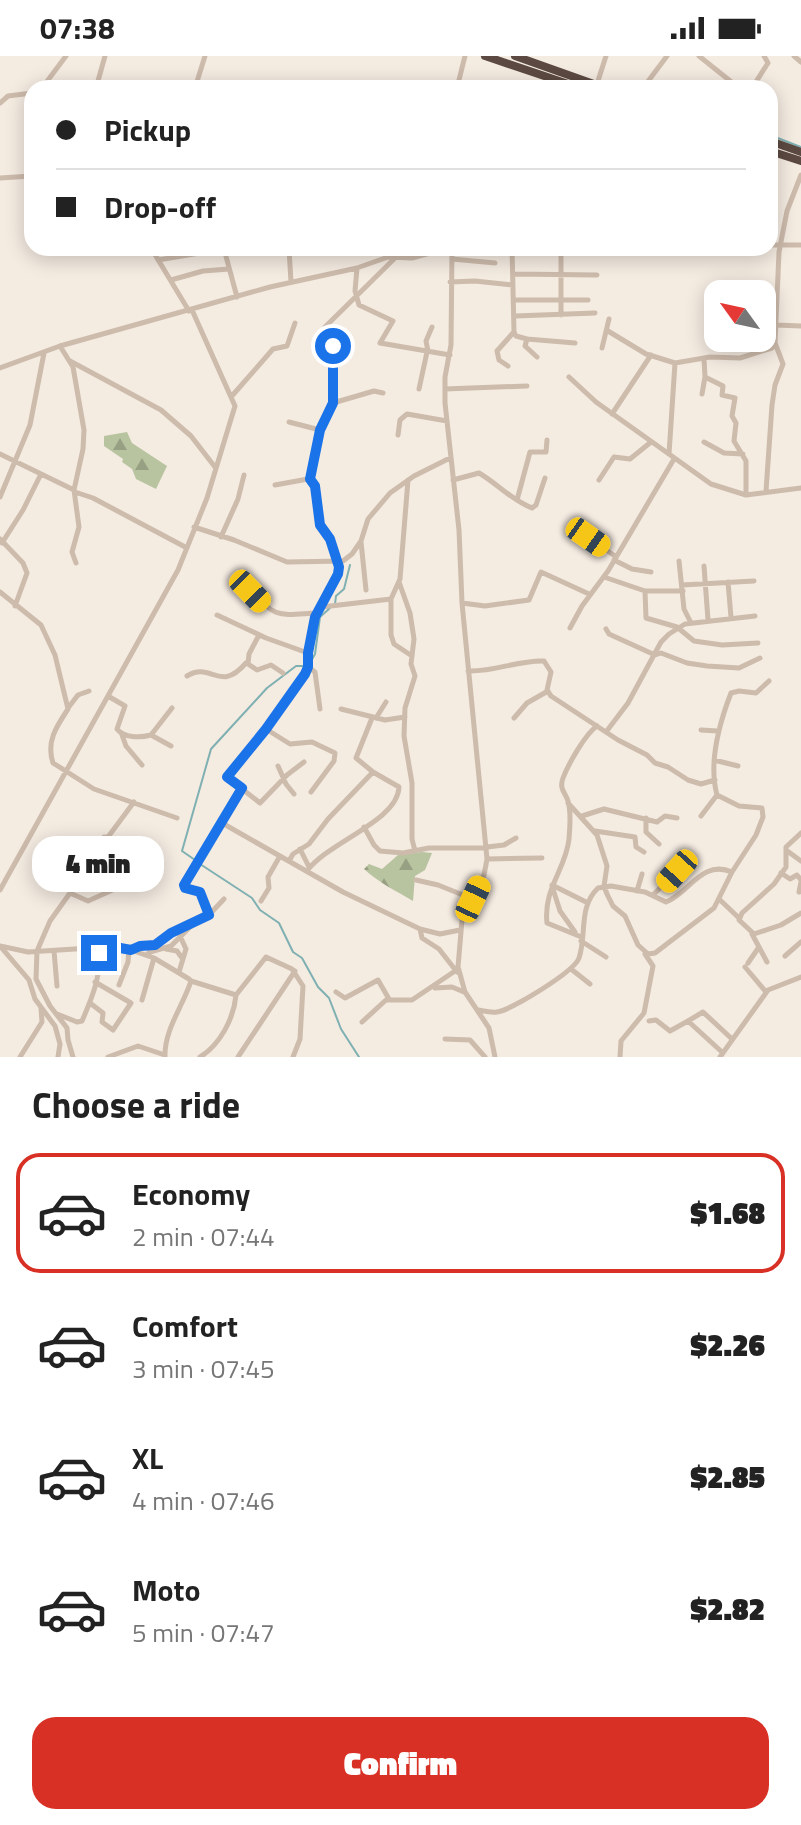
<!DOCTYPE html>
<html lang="en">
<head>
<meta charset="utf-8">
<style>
  :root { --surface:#fff; --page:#f6f6f6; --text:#222; --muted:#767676; --line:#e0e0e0; --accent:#d93025 }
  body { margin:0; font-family:"Titillium Web",sans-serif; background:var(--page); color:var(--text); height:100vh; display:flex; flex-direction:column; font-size:30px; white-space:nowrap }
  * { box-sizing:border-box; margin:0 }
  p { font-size:26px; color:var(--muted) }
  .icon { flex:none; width:44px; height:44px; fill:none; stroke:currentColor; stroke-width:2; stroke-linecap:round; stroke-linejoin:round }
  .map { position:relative; height:1001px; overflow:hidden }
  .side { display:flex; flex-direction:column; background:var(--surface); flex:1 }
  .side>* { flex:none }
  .hud { position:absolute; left:24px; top:24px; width:754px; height:176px; border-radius:24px; box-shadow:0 4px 20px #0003; display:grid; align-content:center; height:176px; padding:0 32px; background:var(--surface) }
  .needle { width:52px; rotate:303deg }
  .tools { position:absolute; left:704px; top:224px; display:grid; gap:16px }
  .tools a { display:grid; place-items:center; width:72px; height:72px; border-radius:16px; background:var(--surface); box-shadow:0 4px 20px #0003; font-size:40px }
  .end { position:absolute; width:36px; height:36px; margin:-18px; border:10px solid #1a73e8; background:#fff; box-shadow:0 0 0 4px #fff }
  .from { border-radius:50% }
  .bubble { position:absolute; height:56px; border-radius:24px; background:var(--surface); box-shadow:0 4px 20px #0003; font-size:26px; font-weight:800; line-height:56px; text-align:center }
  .car { position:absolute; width:24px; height:48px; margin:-24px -12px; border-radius:10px; box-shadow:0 0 6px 2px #0007; background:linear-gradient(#f5c518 24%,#345 0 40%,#f5c518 0 76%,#345 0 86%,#f5c518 0) }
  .hud b { display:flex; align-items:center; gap:28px; height:76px; font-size:30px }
  .hud b+b { border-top:2px solid var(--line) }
  .hud i { width:20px; height:20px; background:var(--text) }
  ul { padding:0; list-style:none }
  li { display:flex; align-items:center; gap:24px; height:120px; margin:0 16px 12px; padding:0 16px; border:4px solid transparent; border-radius:24px }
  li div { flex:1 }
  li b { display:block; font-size:30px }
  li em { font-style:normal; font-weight:800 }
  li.on { border-color:var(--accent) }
  li>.icon { width:72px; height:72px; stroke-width:1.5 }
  h2 { padding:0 32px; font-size:36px; line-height:96px }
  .action { display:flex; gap:16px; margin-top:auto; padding:16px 32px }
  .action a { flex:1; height:92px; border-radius:24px; background:var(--accent); color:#fff; font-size:32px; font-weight:800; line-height:92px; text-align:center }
  .status { display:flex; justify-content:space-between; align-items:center; height:56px; padding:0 40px; background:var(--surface); direction:ltr }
  .status svg { height:22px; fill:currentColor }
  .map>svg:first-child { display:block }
</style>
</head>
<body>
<div class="status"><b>07:38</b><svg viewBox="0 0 49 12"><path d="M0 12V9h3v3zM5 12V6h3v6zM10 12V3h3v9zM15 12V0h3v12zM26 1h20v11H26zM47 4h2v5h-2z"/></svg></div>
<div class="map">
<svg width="801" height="1001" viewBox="0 0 801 1001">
  <defs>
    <pattern id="forest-firs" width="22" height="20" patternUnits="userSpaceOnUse" patternTransform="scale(2)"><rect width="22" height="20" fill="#b8c4a0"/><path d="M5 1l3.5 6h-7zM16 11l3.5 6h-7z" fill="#97a083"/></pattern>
  </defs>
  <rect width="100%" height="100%" fill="#f4ebe1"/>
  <!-- forest -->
  <path fill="url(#forest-firs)" d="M127,376L132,387L167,410L156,433L136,423L132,413L122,406L123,403L104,390V380Z
    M422,796L432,797L425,814L415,820L413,845C396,835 378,826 364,813L369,808L382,813L398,799Z"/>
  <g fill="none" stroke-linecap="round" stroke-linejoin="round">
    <!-- stream -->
    <path stroke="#7fb0b2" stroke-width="2" d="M604,25L622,32
      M770,79L801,91
      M335,548L336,540L344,533L350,509
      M310,607L315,598L320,561L330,552
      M195,804L182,795L211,693L267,632L296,610H304
      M200,808L252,842L260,854L279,867L293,896L302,902L318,931L329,942L341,973L359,1001"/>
    <!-- minor -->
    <path stroke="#cdbbac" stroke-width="5" d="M699,0L739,32
      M794,0L801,6
      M597,28L606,0
      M42,32L66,0
      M96,32L105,0
      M195,32L205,0
      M457,32L465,0
      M643,32L667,0
      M752,32L768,7L764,0
      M0,47L8,40L32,37
      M0,122L32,120
      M770,189H801
      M151,192L189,255
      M452,192L451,289L445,321V347L459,474L462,547L487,803L484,819L462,864L458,911L465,936L489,972L495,1001
      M512,192L514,276L516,280L527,283
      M224,193L237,241
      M389,200L397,192
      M452,203L495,207
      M158,204L224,193
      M357,212L355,235L359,249L393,265L380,287L450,299
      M513,218L597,219
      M171,224L203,215L229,213
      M291,226L289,193L295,192
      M450,226L475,225L513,229
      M514,244H588
      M561,259V192
      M515,260L595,257
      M776,269L801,270
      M608,275L646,298L675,307L710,301L740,302L772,292L775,288
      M60,290L73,311L84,374L83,393L74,434L79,471L72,496L76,507
      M602,292L609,263
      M428,295L426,285L432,271
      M537,301L525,290L527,283L575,287
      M704,303L705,321L723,330L722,339L735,342L732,360L736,367L734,385L746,405V439
      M70,305L161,354L191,380L215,411
      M508,310L499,304L497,295L513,277
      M0,312L60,290L270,231L357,212L388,201L412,202L449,192
      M569,321L596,346L711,428L746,439L801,432
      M419,333L427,296
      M445,333L527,330
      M702,338L705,321
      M231,341L273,293L287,290L295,267
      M333,347L374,335L383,337
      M612,358L651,299
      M289,366L320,374
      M398,379L400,364L407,358L447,365
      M704,386L724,397L743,398
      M0,398L74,434
      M669,398L675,307
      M310,423L320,374L333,347L335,294L325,271L396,201
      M408,424L400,523L391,543V579L394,588L412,600
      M453,424L479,417C498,428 511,444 532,452L536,449L545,422
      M599,424L614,401L630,403L651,386
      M275,429L308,423L313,426C318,439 314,455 320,468C327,485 343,501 338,520C333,536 317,548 314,564C311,580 311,605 305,618L266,673L227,721L260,747L287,719L304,706
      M766,435L772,349L775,329L783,308L775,287L779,196L787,155L801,119
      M75,436L93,442L187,492
      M0,441L30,369L44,297
      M517,444L530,396H546L547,384
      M194,471L234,484L287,506L343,505L352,498L361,485L368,463L390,437L414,420L450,402
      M221,481L238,443L244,419
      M0,483L23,507L27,517L15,550
      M582,485L587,481L615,500
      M361,486L366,534
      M2,487L23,454L41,418
      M614,504L632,513L651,516
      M679,505L684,553L691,567
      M704,510L708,564
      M604,521L645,535H683
      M399,526L410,557L414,583L411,608L415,620L405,652L404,680L412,727V783L415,795
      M728,526L731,561
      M682,529L754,525
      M250,535C277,563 279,559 316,557
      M645,535L646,562L677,571L694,585L722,589L758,587
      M0,536L41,569L55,599L68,653C56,671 46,686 53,707L94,733L177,762
      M462,547L485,550L529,544L541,516L589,538
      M322,551L391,543
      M217,559L266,582L308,597
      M570,572L582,550L608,515L674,403
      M606,573L609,578L655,599L661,597L687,607L707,610L739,612L760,602
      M259,579L249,598L248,608L257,614L271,609L283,617
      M308,611L315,616L320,653
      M468,615C495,616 518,604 544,605L551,616L547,634L551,640L618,684L647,699L655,707L668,711L688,724L701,728L715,724
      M187,620C212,605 219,638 246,607
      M108,640L125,650L117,673C124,682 140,682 151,679L172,652
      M68,652L78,639L89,635
      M341,653L385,664L405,661
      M376,662L386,646
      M514,662L527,647L548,635
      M266,673L290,688L312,686L335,697L334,705L311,736
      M701,674L718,675
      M606,676L628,647L661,586L669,578L685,568L755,560
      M122,679L126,690L142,709
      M151,679L171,690
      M714,704L738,710
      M278,710L286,728L294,738
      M134,746L108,781L114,788L138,801
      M568,747L597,779L607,810L604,830L607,838L613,850L625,860L638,889L648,898L655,897L714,852L732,816L756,779L763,761L762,752L739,750L717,739C708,706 719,668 731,637L739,635L756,637L769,625
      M582,760L604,753L657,766L665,760L677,762
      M701,760L717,739
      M646,762V776L659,788
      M222,767L343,836L420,873L440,878L460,874
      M364,771L374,789L380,795L403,797L429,792H487
      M595,775L635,781L636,791L644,796
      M801,777L786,791V811L774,828L742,857L739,864L754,878L781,869L801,857
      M487,791L504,789L516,782
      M300,793L309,811
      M786,794L801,805
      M487,803L542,802
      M289,805L293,798L309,788L328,763L373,716
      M307,815C328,786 398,765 399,731L373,716L356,702L372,662
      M781,817L790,823L797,819L801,824
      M89,822V814L104,781H108
      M416,824L438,829L473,843
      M552,829L588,847
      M552,830L560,855L575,876
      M0,834L178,514L207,442L235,350L192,254
      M637,835L642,818
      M799,836L801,826
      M653,839L677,815
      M719,843L739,862
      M261,845L269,832L268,821L280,800
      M209,859L224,843
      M420,873L422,882L439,893L457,916
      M752,878L767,906
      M579,880L547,867C543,833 566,813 569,783C570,772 571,755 568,745C565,736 559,733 563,722C568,709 585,678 597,670
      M581,885L606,901
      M0,890L28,896L106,891L131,894L154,902L189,923L191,925C183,950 164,974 165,1001
      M1,891L29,924L35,943L55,970L60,988L58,1001
      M132,893L154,889
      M166,893L177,895L182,902
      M54,895L57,930
      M150,896L171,890L191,870
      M147,899C162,877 188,872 209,859L200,836L189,833L184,829L242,732
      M785,900L801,886
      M748,907L759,891
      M745,911L766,936
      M571,913L590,928
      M179,916L186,893L180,880
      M191,925L236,939L266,901L292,913L303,930L300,983L293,1001
      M119,929L128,906L129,893
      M435,932L452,931L464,936
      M336,936L345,942L378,924L389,943
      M142,944L154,902
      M90,947L103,957L102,966L113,974L131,947L95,926
      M478,954C484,955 491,957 497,956C511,954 574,916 579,902C587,879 578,851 598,832L611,830L645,836L666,846C689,837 702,803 732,816
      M57,958L77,966L82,965C91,944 104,915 97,892
      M649,965L656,964L670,975L688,965L723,997
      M688,965L703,956L732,983
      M362,966L386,944H412L455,915
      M445,983L470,984L485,1001
      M20,1001L42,966L41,952
      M73,1001L68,984L67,972L50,950L36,923L37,895L50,865L70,837L88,845L117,832
      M108,1001L138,990L165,999
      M200,1001C220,989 234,962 236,939
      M238,1001L295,915
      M620,1001L621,985L644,957L653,910L645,898
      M720,1001L768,934L801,921"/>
    <!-- highway -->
    <path stroke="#5c4a42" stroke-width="8" d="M485,0L580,32
      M515,0L605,32
      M770,85L801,96
      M770,95L801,105"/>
  </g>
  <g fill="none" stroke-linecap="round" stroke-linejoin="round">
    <!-- route -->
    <path stroke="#1a73e8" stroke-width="10" d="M99,897L97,892L115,891L131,894L140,890L155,889L171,877L209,859L200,836L185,832L184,829L242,732L227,721L266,673L305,618L308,611V597L315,561L338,518L339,511L330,483L320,469L315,430L310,423L320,374L333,347V290"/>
  </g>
</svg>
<div class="tools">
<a><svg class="needle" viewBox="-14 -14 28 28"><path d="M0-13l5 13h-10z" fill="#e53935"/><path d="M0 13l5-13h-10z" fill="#767676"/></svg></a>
</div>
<i class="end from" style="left:333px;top:290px"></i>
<i class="end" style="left:99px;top:897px"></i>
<div class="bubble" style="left:32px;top:780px;width:132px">4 min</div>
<i class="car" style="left:588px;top:481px;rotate:125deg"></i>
<i class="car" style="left:250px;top:535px;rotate:136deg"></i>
<i class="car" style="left:677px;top:815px;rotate:222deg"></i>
<i class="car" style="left:473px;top:843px;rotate:25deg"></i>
<div class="hud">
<b><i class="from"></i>Pickup</b>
<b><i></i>Drop-off</b>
</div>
</div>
<section class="side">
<h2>Choose a ride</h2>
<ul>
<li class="on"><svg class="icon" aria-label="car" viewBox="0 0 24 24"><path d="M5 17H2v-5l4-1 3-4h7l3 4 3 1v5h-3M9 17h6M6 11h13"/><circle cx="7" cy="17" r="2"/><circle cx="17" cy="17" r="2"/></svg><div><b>Economy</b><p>2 min · 07:44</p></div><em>$1.68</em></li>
<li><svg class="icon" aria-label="car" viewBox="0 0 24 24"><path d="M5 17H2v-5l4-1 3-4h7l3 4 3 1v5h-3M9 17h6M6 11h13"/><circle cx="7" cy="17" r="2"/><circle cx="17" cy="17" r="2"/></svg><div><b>Comfort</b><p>3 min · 07:45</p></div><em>$2.26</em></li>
<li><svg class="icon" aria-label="car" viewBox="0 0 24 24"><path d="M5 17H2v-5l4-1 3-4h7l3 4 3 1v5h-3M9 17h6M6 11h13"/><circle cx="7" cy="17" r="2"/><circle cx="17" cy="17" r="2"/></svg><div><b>XL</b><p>4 min · 07:46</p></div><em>$2.85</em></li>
<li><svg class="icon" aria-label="car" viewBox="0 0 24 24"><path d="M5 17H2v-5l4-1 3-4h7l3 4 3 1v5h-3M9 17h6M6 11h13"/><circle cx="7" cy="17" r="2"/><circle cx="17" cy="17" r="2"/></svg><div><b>Moto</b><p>5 min · 07:47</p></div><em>$2.82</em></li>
</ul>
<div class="action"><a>Confirm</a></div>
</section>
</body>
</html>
